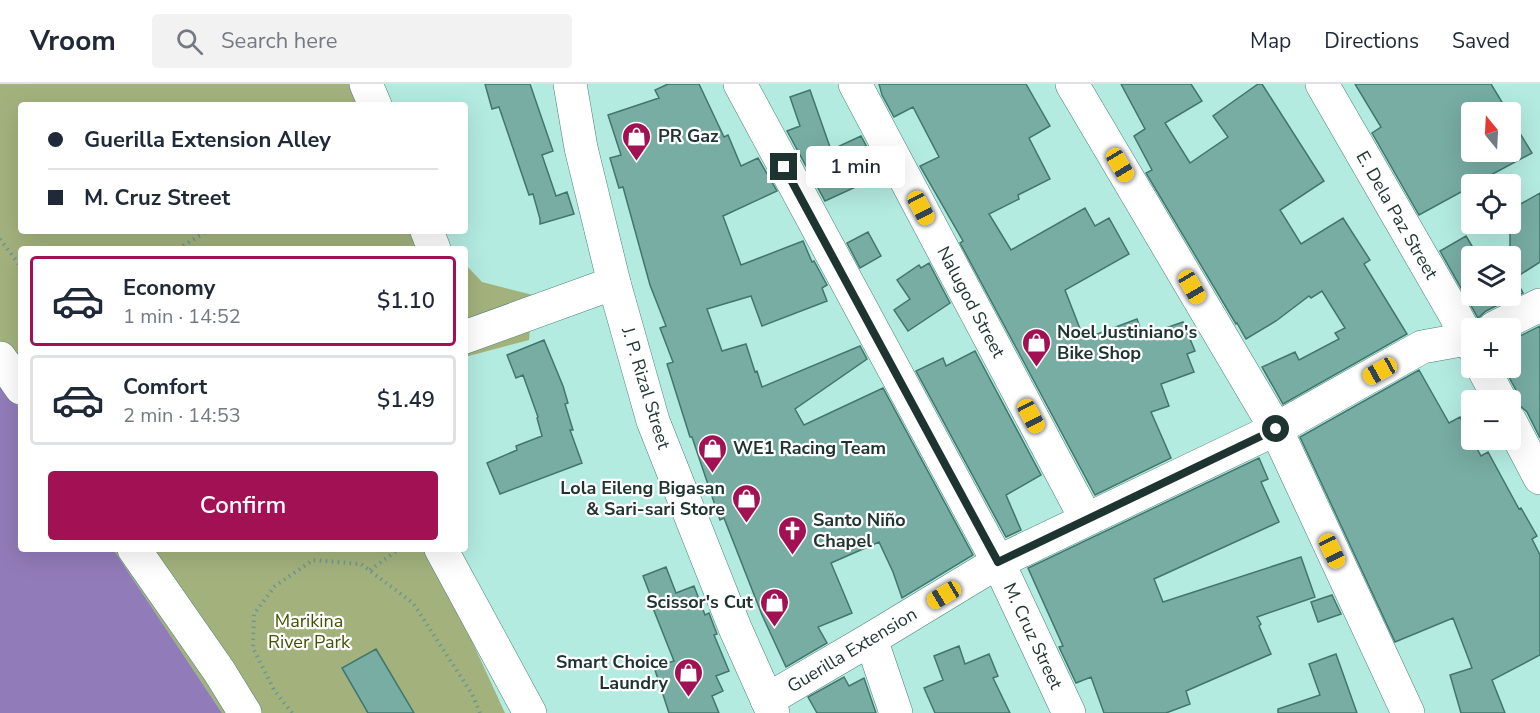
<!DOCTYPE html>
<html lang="en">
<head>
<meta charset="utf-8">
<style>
  :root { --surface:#fff; --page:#f2f2f3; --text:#1f2937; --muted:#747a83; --line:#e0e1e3; --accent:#a21154 }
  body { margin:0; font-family:"Nunito Sans",sans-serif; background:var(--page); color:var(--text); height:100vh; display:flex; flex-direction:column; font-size:22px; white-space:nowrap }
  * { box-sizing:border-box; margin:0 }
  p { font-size:20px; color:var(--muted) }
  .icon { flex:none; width:33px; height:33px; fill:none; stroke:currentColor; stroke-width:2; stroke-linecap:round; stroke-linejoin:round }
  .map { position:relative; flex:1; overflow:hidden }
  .side { position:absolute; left:18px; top:162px; width:450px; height:306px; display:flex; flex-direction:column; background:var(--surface); border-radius:6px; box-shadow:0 6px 24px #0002 }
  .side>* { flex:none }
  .hud { position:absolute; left:18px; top:18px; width:450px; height:132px; border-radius:6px; box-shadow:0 6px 24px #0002; display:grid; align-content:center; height:132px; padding:0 30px; background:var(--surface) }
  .needle { width:39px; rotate:342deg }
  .fabs { position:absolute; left:1461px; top:18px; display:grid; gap:12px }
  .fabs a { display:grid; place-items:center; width:60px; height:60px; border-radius:6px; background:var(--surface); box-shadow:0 6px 24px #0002; font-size:30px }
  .end { position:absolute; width:27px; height:27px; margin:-14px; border:8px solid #1e3430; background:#fff; box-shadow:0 0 0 3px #fff }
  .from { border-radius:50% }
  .bubble { position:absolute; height:42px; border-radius:6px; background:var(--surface); box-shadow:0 6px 24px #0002; font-size:20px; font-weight:600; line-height:42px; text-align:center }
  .car { position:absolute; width:18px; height:36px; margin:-18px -9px; border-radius:8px; box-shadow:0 0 4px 2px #0007; background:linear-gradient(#f5c518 24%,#345 0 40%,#f5c518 0 76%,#345 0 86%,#f5c518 0) }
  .hud b { display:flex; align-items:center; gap:21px; height:57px; font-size:22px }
  .hud b+b { border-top:2px solid var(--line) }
  .hud i { width:15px; height:15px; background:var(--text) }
  ul { padding:10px 0 0; list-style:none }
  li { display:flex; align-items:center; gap:18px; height:90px; margin:0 12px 9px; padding:0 18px; border:3px solid var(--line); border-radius:6px }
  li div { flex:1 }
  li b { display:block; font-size:22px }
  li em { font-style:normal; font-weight:600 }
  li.active { border-color:var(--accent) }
  li>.icon { width:54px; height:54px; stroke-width:1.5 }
  .primary-button { display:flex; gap:12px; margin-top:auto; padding:12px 30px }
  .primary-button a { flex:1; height:69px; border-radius:6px; background:var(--accent); color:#fff; font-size:24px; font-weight:600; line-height:69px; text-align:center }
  header { display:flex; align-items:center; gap:36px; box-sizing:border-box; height:84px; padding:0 30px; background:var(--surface); border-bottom:2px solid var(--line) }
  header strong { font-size:28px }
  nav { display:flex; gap:33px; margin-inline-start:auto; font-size:21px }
  .search { width:420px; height:54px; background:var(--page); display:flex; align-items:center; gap:15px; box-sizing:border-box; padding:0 21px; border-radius:6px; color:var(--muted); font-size:22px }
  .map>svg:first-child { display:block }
</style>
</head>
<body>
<header>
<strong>Vroom</strong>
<div class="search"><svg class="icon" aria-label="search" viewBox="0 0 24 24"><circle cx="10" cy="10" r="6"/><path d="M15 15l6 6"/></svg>Search here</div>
<nav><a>Map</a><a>Directions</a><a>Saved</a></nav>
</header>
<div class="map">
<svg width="1540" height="629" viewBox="0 0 1540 629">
  <rect width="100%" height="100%" fill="#b3ebe0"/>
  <!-- green -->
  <path fill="#a3b27d" d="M0,0H362L369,21H21V147H433L451,165H21V327L0,295Z
    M465,180L482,198L533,211L529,256L465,273Z
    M113,465H432L448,505L505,629H222Z"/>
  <!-- water -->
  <path fill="#927bb9" d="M0,295L21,327V465H113L222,629H0Z"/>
  <!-- building -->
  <path fill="#77ada3" stroke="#42766d" stroke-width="1.5" d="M485,0H530L553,67L542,71L556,112L567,108L574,130L540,140V135L533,110L529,111L499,23L492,25Z
    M668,0H699L724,53L728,51L741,82L758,74L777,107L723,132L741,181L803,157L812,178L814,177L827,201L822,204L827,217L762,242L751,212L707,225L722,267L746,260L755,288L757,287L762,303L860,262L867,275L795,325L804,341L883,304L973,471L902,514L893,488L879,458L831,479L852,529L818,543L827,559L786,583L762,531L724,434L720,436L692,353H690L667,280L673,278L660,244L666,242L650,201L623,103L619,104L610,74L621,71L608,31L659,14L655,6Z
    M879,0H1026L1050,42L1029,54L1050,95L1018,111L1019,115L989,130L1011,166L1085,124L1095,142L1109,134L1129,170L1065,206L1084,255L1137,235L1143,252L1183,238L1195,267L1187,270L1194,288L1161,300L1169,322L1151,328L1171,374L1095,411L960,159L963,157L920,82L939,73L913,23L894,33L882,11Z
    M1121,0H1191L1202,17L1165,39L1190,79L1228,53L1213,32L1258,0H1262L1324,97L1280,126L1301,160L1343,134L1370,176L1364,180L1407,250L1283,320L1262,283L1295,268L1299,276L1339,255L1335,249L1345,244L1322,207L1311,214L1309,212L1276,237L1246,255L1237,239L1236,240L1146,89L1152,86L1134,52L1145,45Z
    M1355,0H1491L1508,28H1472V68H1510V33L1532,69L1474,100H1472V102L1419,131L1372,49L1381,43Z
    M810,6L831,66L861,52L882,91L825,117L787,47L800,42L790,13Z
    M1540,109V178L1515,194L1523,209L1510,215V147L1506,140H1510V126Z
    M868,148L881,172L860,184L847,159Z
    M1466,152L1478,172H1472V212H1501L1504,218L1486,227L1478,234L1440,167Z
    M929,179L950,219L908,247L894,226L910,215L897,196L919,181L921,184Z
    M1540,242V354L1527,328L1518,320L1519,316L1517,308L1504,284H1510V257Z
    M544,256L563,302L568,319L565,320L573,346H570L582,379L500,410L487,379L517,366L516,362L542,352L537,334L538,333L523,291L516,294L507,271Z
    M975,267L1041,391L1006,411L1021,446L1006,453L916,287L943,274L946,282Z
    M1419,286L1449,339L1460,333L1481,372L1488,368L1519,425L1521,424L1537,452L1532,455L1540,471V571L1492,596L1505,629H1461L1450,591L1472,584L1453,534L1395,558L1300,353Z
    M1259,374L1268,395L1261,398L1279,438L1154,495L1163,518L1301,473L1315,513L1257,533L1261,540L1259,542L1271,570L1186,607L1190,620L1166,629H1104L1091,593L1076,599L1059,563L1063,562L1028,484Z
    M666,483L676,509L694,502L705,531L709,529L717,550L714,551L729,587L716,592L723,607L712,612L719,629H669L654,583L674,577L651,519L653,518L643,492Z
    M1332,511L1341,530L1318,538L1311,518Z
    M959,562L965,580L989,570L998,592L993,594L1010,629H935L924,604L943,596L934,572Z
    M376,565L414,629H368L342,584Z
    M1336,570L1357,629H1278V625L1320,611L1309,580Z
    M844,593L849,602L864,594L876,629H817L808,613Z"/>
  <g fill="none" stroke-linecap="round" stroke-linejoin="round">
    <defs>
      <path id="minor" d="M366,0L375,21
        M740,0L998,478L1069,629
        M855,0L1086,435
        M1072,0L1276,345L1408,629
        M1322,0L1453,227L1472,262
        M427,147L434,165
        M1494,244L1540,221
        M465,253L614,199
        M0,274L21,304
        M1483,284L1500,316
        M1510,337L1540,394
        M134,465L219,587L245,629
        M441,465L530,629
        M871,555L896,629
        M767,616L871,555L998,478L1276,345L1422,263L1472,254"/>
      <path id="major" d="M570,0L581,64L614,199L653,337L735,544L773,629"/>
    </defs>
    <!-- minor casing -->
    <use href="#minor" stroke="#4c8177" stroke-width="34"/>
    <!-- major casing -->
    <use href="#major" stroke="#4c8177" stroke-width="34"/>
    <!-- path -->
    <path stroke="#6f978f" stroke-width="4" stroke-dasharray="1.5 4.5" stroke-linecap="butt" d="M0,155L21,183
      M178,165L207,147
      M370,486L399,465
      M292,629L274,606L253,564L254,530L275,502L313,476L361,480L413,519L472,610L480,629"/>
    <!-- minor -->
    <use href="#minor" stroke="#fff" stroke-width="33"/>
    <!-- major -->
    <use href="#major" stroke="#fff" stroke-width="33"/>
  </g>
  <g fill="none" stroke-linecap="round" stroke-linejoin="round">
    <!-- route -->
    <path stroke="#1e3430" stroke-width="8" d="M784,83L998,478L1276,345"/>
  </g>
  <!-- icons -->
  <defs>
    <symbol id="shop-pin" viewBox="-11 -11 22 30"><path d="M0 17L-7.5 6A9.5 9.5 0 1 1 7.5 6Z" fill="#a21154" stroke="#fefefe"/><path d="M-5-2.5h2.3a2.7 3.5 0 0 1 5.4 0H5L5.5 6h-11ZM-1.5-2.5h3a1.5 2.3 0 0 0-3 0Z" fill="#fff"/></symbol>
    <symbol id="church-pin" viewBox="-11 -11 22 30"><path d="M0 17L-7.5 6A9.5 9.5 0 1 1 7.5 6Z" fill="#a21154" stroke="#fefefe"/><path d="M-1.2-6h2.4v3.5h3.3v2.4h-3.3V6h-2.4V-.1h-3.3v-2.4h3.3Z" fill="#fff"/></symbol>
  </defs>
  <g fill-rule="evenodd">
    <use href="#shop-pin" x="620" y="36" width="33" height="45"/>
    <use href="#shop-pin" x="1020" y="242" width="33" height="45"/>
    <use href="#shop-pin" x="696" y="348" width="33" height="45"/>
    <use href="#shop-pin" x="730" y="398" width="33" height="45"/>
    <use href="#church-pin" x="776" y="430" width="33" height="45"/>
    <use href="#shop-pin" x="758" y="502" width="33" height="45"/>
    <use href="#shop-pin" x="672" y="572" width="33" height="45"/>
  </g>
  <g text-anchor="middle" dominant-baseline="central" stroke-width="4.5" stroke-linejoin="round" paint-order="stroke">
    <!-- poi labels -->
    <g font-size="18" font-weight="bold" fill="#1e3430" stroke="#fefefe" text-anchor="start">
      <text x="658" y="52">PR Gaz</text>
      <text x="1057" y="248">Noel Justiniano's<tspan x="1057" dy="21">Bike Shop</tspan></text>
      <text x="733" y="364">WE1 Racing Team</text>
      <text x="725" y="404" text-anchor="end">Lola Eileng Bigasan<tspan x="725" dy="21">&amp; Sari-sari Store</tspan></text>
      <text x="813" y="436">Santo Niño<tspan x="813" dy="21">Chapel</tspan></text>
      <text x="753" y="518" text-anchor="end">Scissor's Cut</text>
      <text x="668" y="578" text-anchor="end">Smart Choice<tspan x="668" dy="21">Laundry</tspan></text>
    </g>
    <!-- street labels -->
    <g font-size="18" fill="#1e3430" stroke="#fefefe">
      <text transform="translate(1397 131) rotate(60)">E. Dela Paz Street</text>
      <text transform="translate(971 218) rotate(62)">Nalugod Street</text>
      <text transform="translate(646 304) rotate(73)">J. P. Rizal Street</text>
      <text transform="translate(1033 552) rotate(65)">M. Cruz Street</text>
      <text transform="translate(852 566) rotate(-31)">Guerilla Extension</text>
    </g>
    <!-- park labels -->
    <g font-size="18" fill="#435200" stroke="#fefefe">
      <text x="309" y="537">Marikina<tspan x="309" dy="21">River Park</tspan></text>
    </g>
  </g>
</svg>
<div class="fabs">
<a><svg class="needle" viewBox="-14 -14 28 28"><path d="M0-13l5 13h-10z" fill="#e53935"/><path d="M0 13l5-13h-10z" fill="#747a83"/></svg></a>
<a><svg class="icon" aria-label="locate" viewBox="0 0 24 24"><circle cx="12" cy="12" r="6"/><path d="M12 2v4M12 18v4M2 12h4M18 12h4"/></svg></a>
<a><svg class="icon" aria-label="layers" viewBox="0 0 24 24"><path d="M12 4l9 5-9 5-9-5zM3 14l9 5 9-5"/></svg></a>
<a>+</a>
<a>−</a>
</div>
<i class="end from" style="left:1276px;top:345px"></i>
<i class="end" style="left:784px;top:83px"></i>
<div class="bubble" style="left:806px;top:62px;width:99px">1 min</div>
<i class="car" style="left:1120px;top:81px;rotate:149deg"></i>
<i class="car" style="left:921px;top:124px;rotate:152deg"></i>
<i class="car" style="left:1192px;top:203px;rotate:150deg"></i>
<i class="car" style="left:1380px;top:287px;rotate:241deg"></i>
<i class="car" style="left:1031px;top:332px;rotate:152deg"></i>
<i class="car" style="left:1332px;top:467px;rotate:155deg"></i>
<i class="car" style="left:944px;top:511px;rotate:239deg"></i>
<div class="hud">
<b><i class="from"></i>Guerilla Extension Alley</b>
<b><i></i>M. Cruz Street</b>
</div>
<section class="side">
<ul>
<li class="active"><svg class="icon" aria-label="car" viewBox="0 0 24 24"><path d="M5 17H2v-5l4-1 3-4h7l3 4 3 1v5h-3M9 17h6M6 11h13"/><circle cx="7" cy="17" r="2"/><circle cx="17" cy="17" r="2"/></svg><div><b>Economy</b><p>1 min · 14:52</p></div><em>$1.10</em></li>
<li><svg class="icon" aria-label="car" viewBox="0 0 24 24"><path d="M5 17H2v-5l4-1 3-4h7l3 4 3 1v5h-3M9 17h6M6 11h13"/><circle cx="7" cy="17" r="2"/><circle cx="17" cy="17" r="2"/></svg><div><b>Comfort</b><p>2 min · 14:53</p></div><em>$1.49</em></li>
</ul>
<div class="primary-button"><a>Confirm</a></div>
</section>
</div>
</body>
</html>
